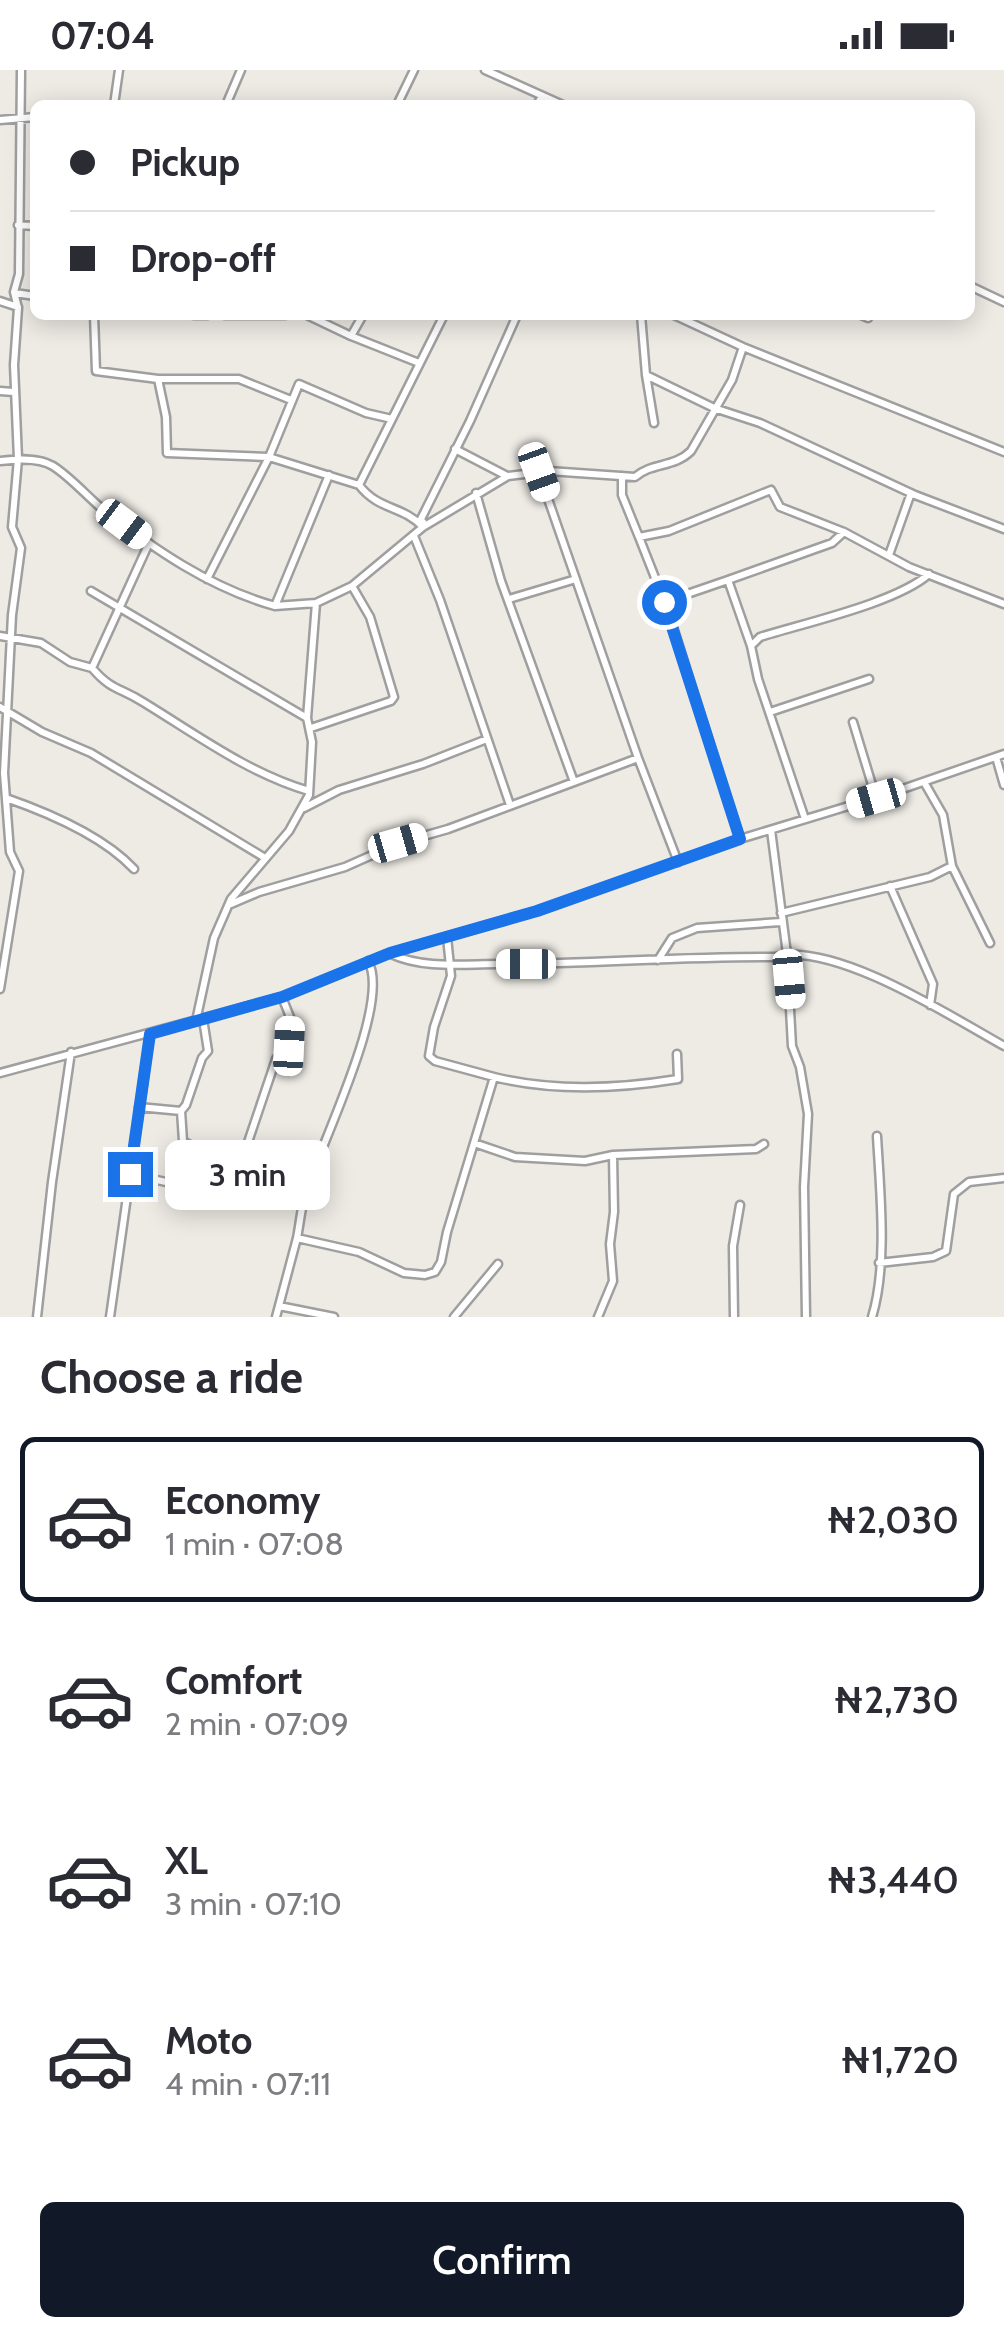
<!DOCTYPE html>
<html lang="en">
<head>
<meta charset="utf-8">
<style>
  :root { --surface:#fff; --page:#f2f2f3; --text:#2b2b33; --muted:#7c7c81; --line:#e1e1e2; --accent:#111827 }
  body { margin:0; font-family:Cabin,sans-serif; background:var(--page); color:var(--text); height:100vh; display:flex; flex-direction:column; font-size:38px; white-space:nowrap }
  * { box-sizing:border-box; margin:0 }
  p { font-size:32px; color:var(--muted) }
  .icon { flex:none; width:55px; height:55px; fill:none; stroke:currentColor; stroke-width:2; stroke-linecap:round; stroke-linejoin:round }
  .map { position:relative; height:1247px; overflow:hidden }
  .panel { display:flex; flex-direction:column; background:var(--surface); flex:1 }
  .panel>* { flex:none }
  .banner { position:absolute; left:30px; top:30px; width:945px; height:220px; border-radius:15px; box-shadow:0 5px 25px #0003; display:grid; align-content:center; height:220px; padding:0 40px; background:var(--surface) }
  .end { position:absolute; width:45px; height:45px; margin:-22px; border:12px solid #1a73e8; background:#fff; box-shadow:0 0 0 5px #fff }
  .from { border-radius:50% }
  .bubble { position:absolute; height:70px; border-radius:15px; background:var(--surface); box-shadow:0 5px 25px #0003; font-size:32px; font-weight:600; line-height:70px; text-align:center }
  .car { position:absolute; width:30px; height:60px; margin:-30px -15px; border-radius:12px; box-shadow:0 0 8px 2px #0007; background:linear-gradient(#fff 24%,#345 0 40%,#fff 0 76%,#345 0 86%,#fff 0) }
  .banner b { display:flex; align-items:center; gap:35px; height:95px; font-size:38px }
  .banner b+b { border-top:2px solid var(--line) }
  .banner i { width:25px; height:25px; background:var(--text) }
  ul { padding:0; list-style:none }
  li { display:flex; align-items:center; gap:30px; height:165px; margin:0 20px 15px; padding:0 20px; border:5px solid transparent; border-radius:15px }
  li div { flex:1 }
  li b { display:block; font-size:38px }
  li em { font-style:normal; font-weight:600 }
  li.on { border-color:var(--accent) }
  li>.icon { width:90px; height:90px; stroke-width:1.5 }
  h2 { padding:0 40px; font-size:45px; line-height:120px }
  .action { display:flex; gap:20px; margin-top:auto; padding:20px 40px }
  .action a { flex:1; height:115px; border-radius:15px; background:var(--accent); color:#fff; font-size:40px; font-weight:600; line-height:115px; text-align:center }
  .status { display:flex; justify-content:space-between; align-items:center; height:70px; padding:0 50px; background:var(--surface); direction:ltr }
  .status svg { height:28px; fill:currentColor }
  .map>svg:first-child { display:block }
</style>
</head>
<body>
<div class="status"><b>07:04</b><svg viewBox="0 0 49 12"><path d="M0 12V9h3v3zM5 12V6h3v6zM10 12V3h3v9zM15 12V0h3v12zM26 1h20v11H26zM47 4h2v5h-2z"/></svg></div>
<div class="map">
<svg width="1004" height="1247" viewBox="0 0 1004 1247">
  <rect width="100%" height="100%" fill="#eeebe5"/>
  <g fill="none" stroke-linecap="round" stroke-linejoin="round">
    <defs>
      <path id="minor" d="M485,0L563,35
        M114,35L119,0
        M226,35L241,0
        M397,35L414,0
        M537,35L542,26
        M0,50L35,47
        M18,155L35,156
        M970,216L1004,232
        M15,223L35,226
        M0,231L18,237
        M94,245L96,301L158,309H239L291,330
        M194,245H207
        M225,245H285
        M307,245L351,266L363,245
        M641,245L646,305L654,353
        M674,245L743,277L1004,382
        M861,245L868,248
        M351,266L419,293
        M646,305L714,338L760,353L915,425L1004,459
        M158,309L166,347L167,383L269,387L359,415
        M0,321L14,322
        M455,379L507,406
        M0,391C16,389 39,387 53,396C70,407 85,424 100,437C152,478 210,518 275,536
        M539,403L638,688
        M329,405L275,536L316,533L352,516L423,457L508,406L549,401L635,407C652,392 674,398 691,381L732,310L743,277
        M622,406V425L639,467L669,461L771,420L780,437L844,462L909,497L1004,534
        M476,423L501,511L574,712L638,688L678,792
        M423,452L419,453L470,351L517,245
        M423,457C402,435 379,441 359,415L444,245
        M414,466L440,530L510,735
        M639,467L667,538L740,769
        M889,485L911,423
        M207,509L269,387L299,314L366,343L392,349
        M91,521L307,648
        M509,529L576,509
        M664,532L728,510
        M0,566L41,573L70,592L92,598L149,473
        M751,576L728,510L832,473L844,462
        M92,598C112,621 119,617 143,632C197,665 248,703 309,721
        M0,637L42,662L91,683L265,788
        M770,642L869,609
        M853,652L876,728
        M311,658L391,631L394,627L370,547L352,516
        M996,687L1004,715
        M924,712L943,745L952,796L990,873
        M6,728C49,743 104,767 134,799
        M304,738L339,720L423,694L487,669
        M805,749L758,609L751,576L760,567C804,553 896,533 929,504
        M771,760L787,884L792,976L800,997L808,1044L804,1117L806,1247
        M890,816L933,914L930,935
        M231,834L259,822L345,797L399,773L448,759L574,712
        M781,843L930,807L952,796
        M391,884C423,899 463,894 498,894C590,894 683,886 775,887C834,871 952,947 1004,976
        M658,890L672,868L697,858L781,852
        M0,919L19,801L10,782L4,703L12,545L21,478L12,457L18,389L14,295L18,238L14,222L19,204L21,0
        M196,951L214,868L231,829L289,761L309,725L312,672L307,648L316,533
        M0,1003L282,927L390,883L537,841L740,769L888,724L1004,684
        M494,1007C555,1022 617,1019 678,1009L677,984
        M139,1037L181,1041L183,1071L200,1081L243,1087L276,989L289,976L290,947L282,927
        M181,1041L186,1035L202,988L208,981L203,949
        M474,1073L515,1087L585,1091L613,1085L756,1079L764,1074
        M130,1104L166,1112
        M297,1168C300,1153 301,1137 306,1122C320,1075 392,933 368,891
        M879,1193L933,1187L946,1181L954,1124L969,1112L1004,1108
        M279,1236L334,1247
        M37,1247L52,1112L71,982
        M110,1247L150,964
        M276,1247L297,1168L359,1182L404,1203L425,1205L435,1202L441,1192L447,1162L494,1007L435,991L429,986L434,957L451,906L447,867
        M454,1247L498,1194
        M598,1247L613,1211L610,1174L614,1142L613,1085
        M734,1247L733,1176L740,1135
        M872,1247C888,1195 880,1120 877,1066"/>
    </defs>
    <!-- minor casing -->
    <use href="#minor" stroke="#9f9f9f" stroke-width="11"/>
    <!-- minor -->
    <use href="#minor" stroke="#fff" stroke-width="6"/>
  </g>
  <g fill="none" stroke-linecap="round" stroke-linejoin="round">
    <!-- route -->
    <path stroke="#1a73e8" stroke-width="12" d="M130,1104L150,964L282,927L390,883L537,841L740,769L664,532"/>
  </g>
</svg>
<i class="end from" style="left:664px;top:532px"></i>
<i class="end" style="left:130px;top:1104px"></i>
<div class="bubble" style="left:165px;top:1070px;width:165px">3 min</div>
<i class="car" style="left:539px;top:402px;rotate:160deg"></i>
<i class="car" style="left:124px;top:454px;rotate:127deg"></i>
<i class="car" style="left:876px;top:728px;rotate:254deg"></i>
<i class="car" style="left:398px;top:773px;rotate:74deg"></i>
<i class="car" style="left:526px;top:894px;rotate:270deg"></i>
<i class="car" style="left:789px;top:909px;rotate:175deg"></i>
<i class="car" style="left:289px;top:976px;rotate:3deg"></i>
<div class="banner">
<b><i class="from"></i>Pickup</b>
<b><i></i>Drop-off</b>
</div>
</div>
<section class="panel">
<h2>Choose a ride</h2>
<ul>
<li class="on"><svg class="icon" aria-label="car" viewBox="0 0 24 24"><path d="M5 17H2v-5l4-1 3-4h7l3 4 3 1v5h-3M9 17h6M6 11h13"/><circle cx="7" cy="17" r="2"/><circle cx="17" cy="17" r="2"/></svg><div><b>Economy</b><p>1 min · 07:08</p></div><em>₦2,030</em></li>
<li><svg class="icon" aria-label="car" viewBox="0 0 24 24"><path d="M5 17H2v-5l4-1 3-4h7l3 4 3 1v5h-3M9 17h6M6 11h13"/><circle cx="7" cy="17" r="2"/><circle cx="17" cy="17" r="2"/></svg><div><b>Comfort</b><p>2 min · 07:09</p></div><em>₦2,730</em></li>
<li><svg class="icon" aria-label="car" viewBox="0 0 24 24"><path d="M5 17H2v-5l4-1 3-4h7l3 4 3 1v5h-3M9 17h6M6 11h13"/><circle cx="7" cy="17" r="2"/><circle cx="17" cy="17" r="2"/></svg><div><b>XL</b><p>3 min · 07:10</p></div><em>₦3,440</em></li>
<li><svg class="icon" aria-label="car" viewBox="0 0 24 24"><path d="M5 17H2v-5l4-1 3-4h7l3 4 3 1v5h-3M9 17h6M6 11h13"/><circle cx="7" cy="17" r="2"/><circle cx="17" cy="17" r="2"/></svg><div><b>Moto</b><p>4 min · 07:11</p></div><em>₦1,720</em></li>
</ul>
<div class="action"><a>Confirm</a></div>
</section>
</body>
</html>
